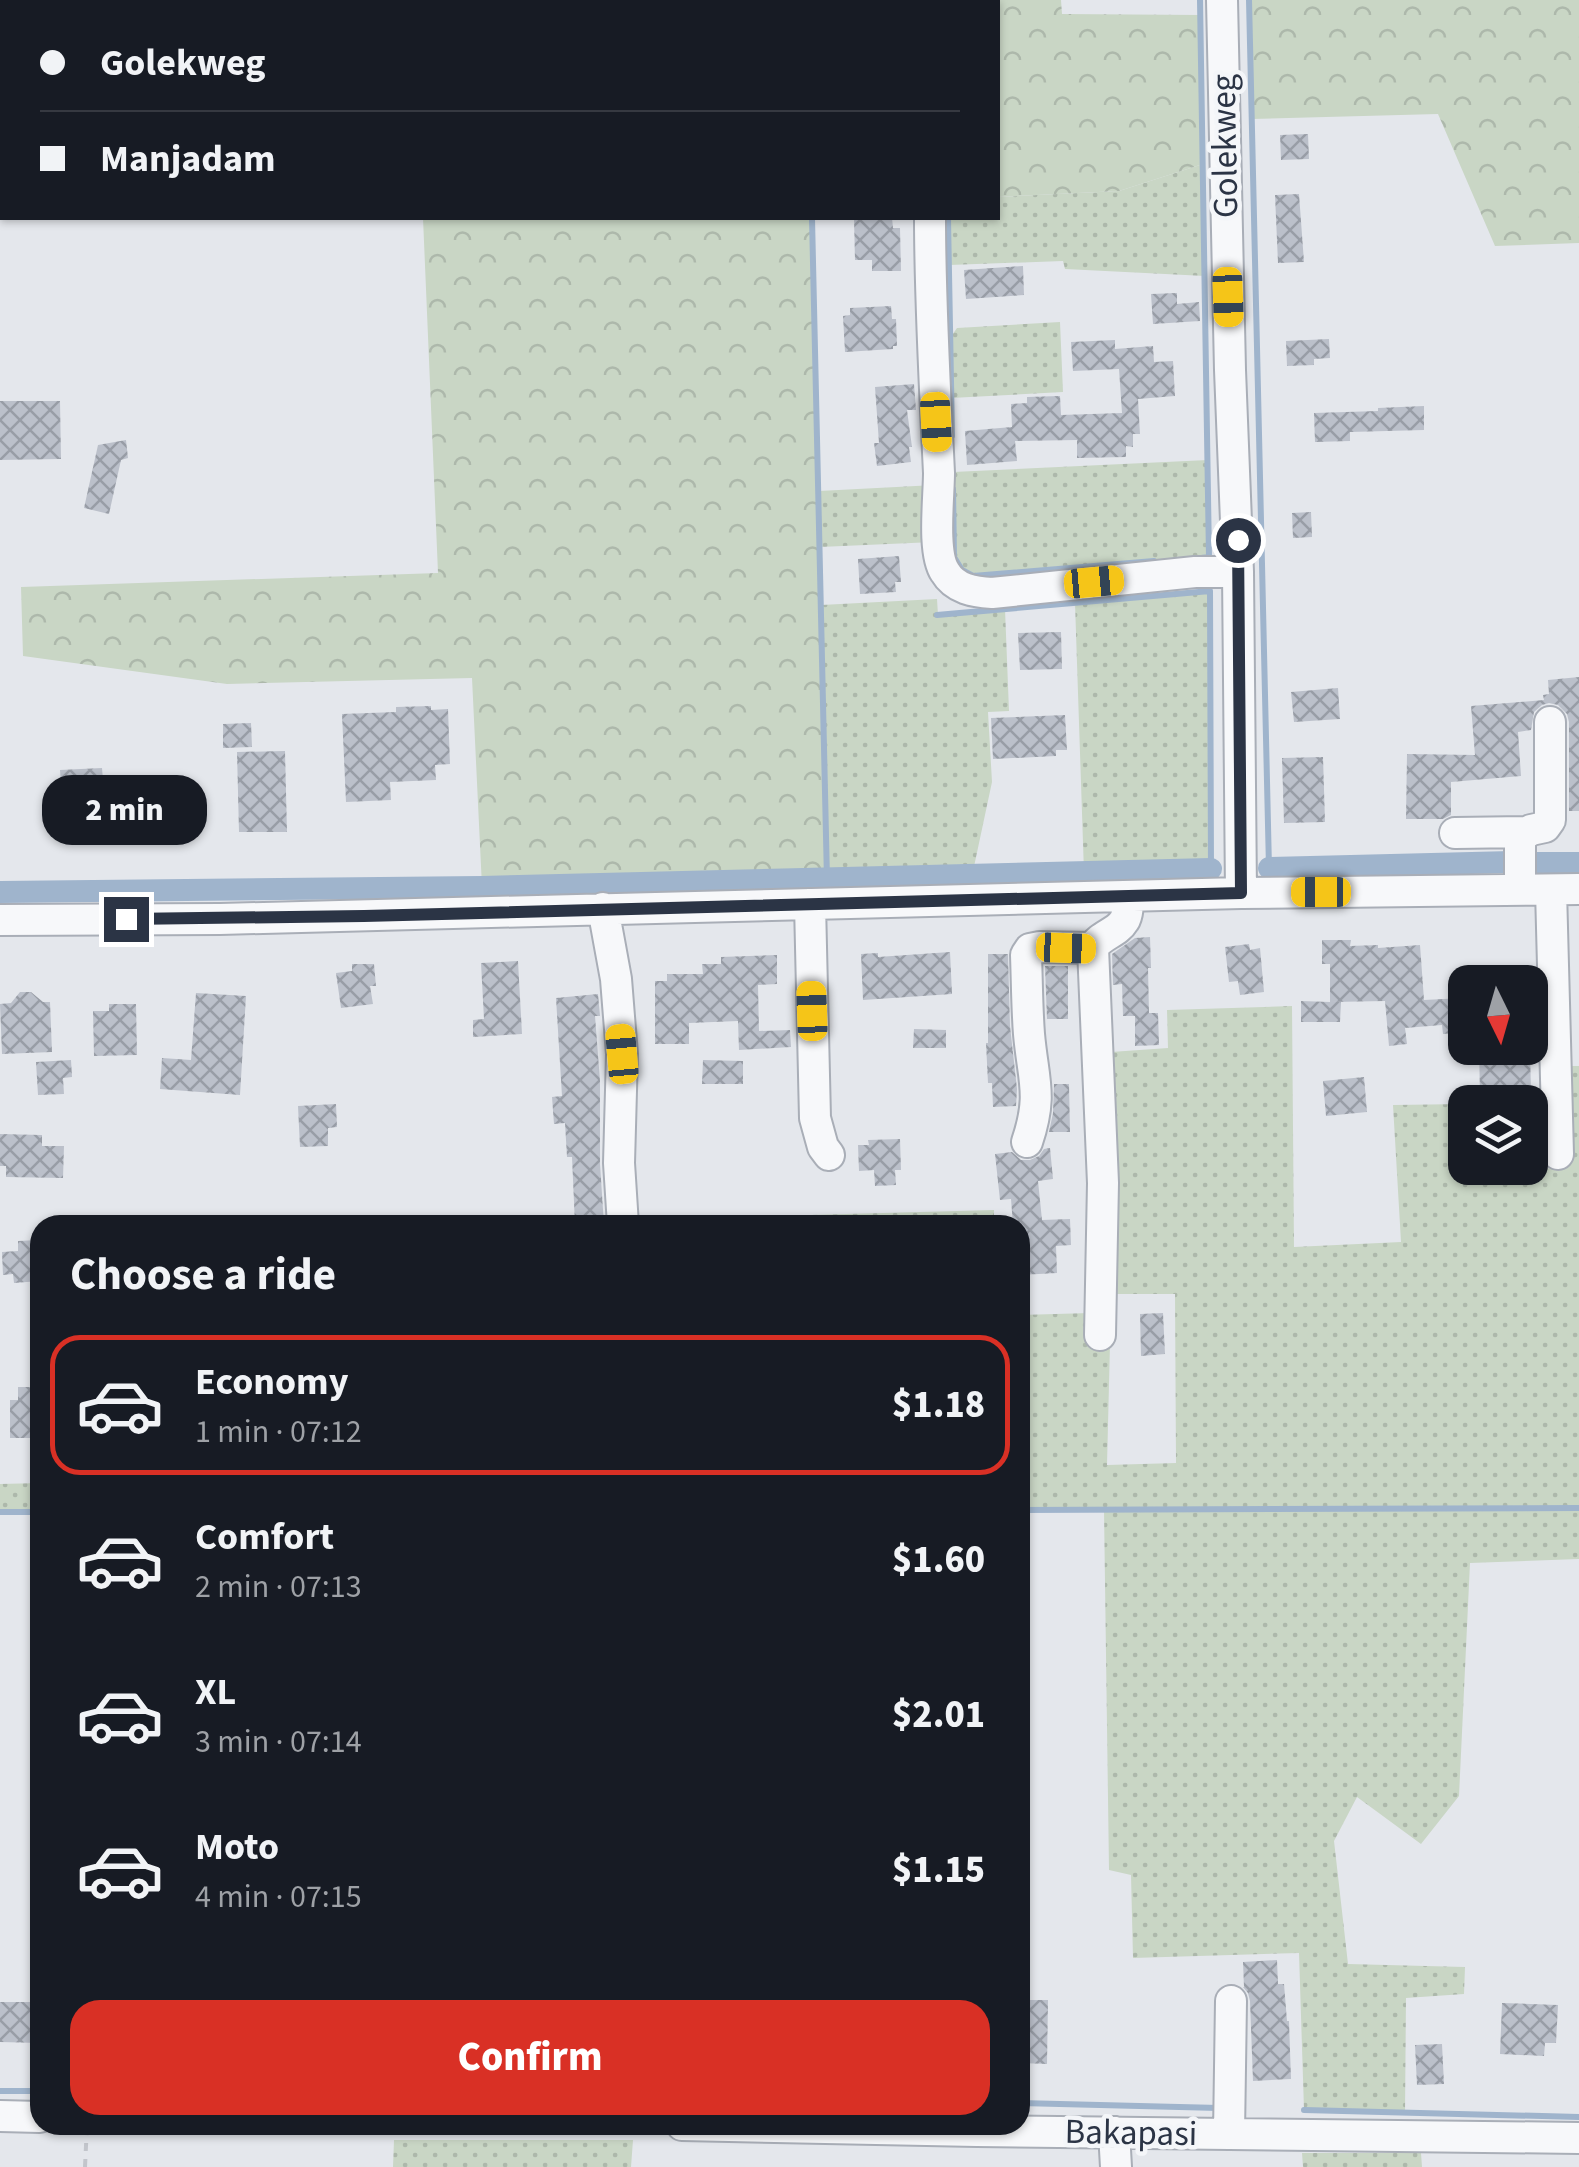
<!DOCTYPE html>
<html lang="en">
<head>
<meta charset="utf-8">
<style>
  :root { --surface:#171b24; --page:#242831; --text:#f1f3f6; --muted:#9ea1a6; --line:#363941; --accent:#d93025 }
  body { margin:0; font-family:"Source Sans 3",sans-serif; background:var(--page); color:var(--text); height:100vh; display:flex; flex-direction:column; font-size:38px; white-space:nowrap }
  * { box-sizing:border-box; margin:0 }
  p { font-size:32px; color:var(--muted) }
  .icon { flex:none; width:55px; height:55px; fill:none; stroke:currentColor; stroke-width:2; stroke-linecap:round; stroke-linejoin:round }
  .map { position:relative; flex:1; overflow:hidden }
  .sheet { position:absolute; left:30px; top:1215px; width:1000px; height:920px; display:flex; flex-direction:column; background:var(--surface); border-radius:30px; box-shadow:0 2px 8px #0004 }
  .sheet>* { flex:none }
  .guide { position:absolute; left:0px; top:0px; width:1000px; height:220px; box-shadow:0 2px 8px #0004; display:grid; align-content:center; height:220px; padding:0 40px; background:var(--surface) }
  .needle { width:65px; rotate:175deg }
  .controls { position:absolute; left:1448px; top:965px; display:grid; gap:20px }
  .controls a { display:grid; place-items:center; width:100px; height:100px; border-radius:20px; background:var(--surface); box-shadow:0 2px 8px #0004; font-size:50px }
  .end { position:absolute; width:45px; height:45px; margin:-22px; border:12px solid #2b3445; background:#fff; box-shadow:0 0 0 5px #fff }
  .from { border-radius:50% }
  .bubble { position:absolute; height:70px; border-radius:30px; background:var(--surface); box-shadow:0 2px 8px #0004; font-size:32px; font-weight:800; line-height:70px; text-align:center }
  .car { position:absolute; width:30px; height:60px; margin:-30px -15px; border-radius:12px; box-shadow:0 0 8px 2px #0007; background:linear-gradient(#f5c518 24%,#345 0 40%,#f5c518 0 76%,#345 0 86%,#f5c518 0) }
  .guide b { display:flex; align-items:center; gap:35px; height:95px; font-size:38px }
  .guide b+b { border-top:2px solid var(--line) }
  .guide i { width:25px; height:25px; background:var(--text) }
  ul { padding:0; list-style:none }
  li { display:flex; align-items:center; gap:30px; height:140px; margin:0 20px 15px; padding:0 20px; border:5px solid transparent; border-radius:30px }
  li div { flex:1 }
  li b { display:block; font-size:38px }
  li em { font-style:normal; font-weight:800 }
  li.selected { border-color:var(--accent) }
  li>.icon { width:90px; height:90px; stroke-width:1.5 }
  h2 { padding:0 40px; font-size:45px; line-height:120px }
  .button { display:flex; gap:20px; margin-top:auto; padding:20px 40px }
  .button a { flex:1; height:115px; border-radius:30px; background:var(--accent); color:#fff; font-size:40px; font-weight:800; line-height:115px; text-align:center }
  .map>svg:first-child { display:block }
</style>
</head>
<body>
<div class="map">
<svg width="1579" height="2167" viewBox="0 0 1579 2167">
  <defs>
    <pattern id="grass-dots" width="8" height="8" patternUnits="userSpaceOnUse" patternTransform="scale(2.5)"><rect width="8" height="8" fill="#c9d6c5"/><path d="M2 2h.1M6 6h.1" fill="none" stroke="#adb8ab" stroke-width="1.8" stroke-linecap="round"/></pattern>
    <pattern id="forest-crowns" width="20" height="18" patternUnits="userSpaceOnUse" patternTransform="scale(2.5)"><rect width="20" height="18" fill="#c9d6c5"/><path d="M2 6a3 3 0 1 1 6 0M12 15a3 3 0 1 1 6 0" fill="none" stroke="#adb8ab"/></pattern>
    <pattern id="building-cross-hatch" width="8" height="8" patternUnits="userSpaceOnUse" patternTransform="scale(2.5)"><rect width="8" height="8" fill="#bbc0ca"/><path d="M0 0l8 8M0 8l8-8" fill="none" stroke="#989da6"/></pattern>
  </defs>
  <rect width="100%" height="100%" fill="#e4e7ec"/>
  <!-- grass -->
  <path fill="url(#grass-dots)" d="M1203,164L1205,276L1065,269L1063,261L949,265L948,218H998V197L1119,191Z
    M1060,322L1063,392L951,398L950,338L957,328Z
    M1208,460L1209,557L973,576L962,570L954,557L953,472Z
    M935,485L934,542L820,547L819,491Z
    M1210,591L1211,869L1084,873L1075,603Z
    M937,599L938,615L1005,609L1009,711L988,712L992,782L972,876L827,880L821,605Z
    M1292,1006L1294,1247L1401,1242L1393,1105L1465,1104V1168H1485L1486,1170L1565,1168L1563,1066H1579V1559L1470,1563L1459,1796L1421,1844L1357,1797L1334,1841L1348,1964L1465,1967L1464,1994L1406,1998L1405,2113L1304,2110L1299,1953L1133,1958L1131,1875L1109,1870L1104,1510H1020V1315L1090,1313L1110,1344L1107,1465L1176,1463L1175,1294H1116L1111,1052L1168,1048L1167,1010Z
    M994,1210V1225H809V1215Z
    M40,1483V1512H0V1484Z
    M394,2140H633L631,2167H393Z
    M1421,2153L1422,2167H1303L1302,2153Z"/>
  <!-- forest -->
  <path fill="url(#forest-crowns)" d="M945,0H1061L1062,14L1201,15L1203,164L1119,191L998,197V2H945Z
    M1249,0H1579V243L1495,246L1438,114L1252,119Z
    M423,218H812L827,880L482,887L472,678L227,684L23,656L21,587L438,573Z"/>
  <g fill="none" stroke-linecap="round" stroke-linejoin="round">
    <!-- stream -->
    <path stroke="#9fb4cc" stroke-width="6" d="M807,0V2
      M945,0V2
      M1200,0L1209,557L1201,558
      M1249,0L1269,868
      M812,218L827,880
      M948,218L952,436
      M953,489L954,557L962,570L973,576L1154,561
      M937,615L1210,591L1211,869
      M1020,1510L1579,1508
      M0,1512H40
      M0,2091H40
      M1020,2103L1219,2108
      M1304,2110L1579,2117"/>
    <!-- canal -->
    <path stroke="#9fb4cc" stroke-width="22" d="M1531,863H1579
      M1269,868L1512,862
      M0,892L482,887L1211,869"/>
  </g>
  <!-- building -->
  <path fill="url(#building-cross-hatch)" d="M1308,134L1309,159L1281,160L1280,135Z
    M1299,194L1304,262L1278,263L1275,195Z
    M854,218H892L893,228H900L901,271H872V260H855Z
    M1023,266L1024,295L966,299L964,270Z
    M1177,293V304L1199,302L1200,321L1153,324L1151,294Z
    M891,306L892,319H896L897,346H893V349L845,352L843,316L850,315V308Z
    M1329,339L1330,358L1314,359V365L1287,366L1286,341Z
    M1115,340V349L1153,346L1154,362L1173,361L1175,396L1138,399L1140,434H1133V447L1126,446V457L1077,458V440L1015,441L1017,461L967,465L965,431L1012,427L1011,404L1027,403V397L1060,396L1061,415L1122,413L1119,369L1073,371L1071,342Z
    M914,384L916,410H907L912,447H909L911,462L877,466L874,443H879L875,387Z
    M0,401H60L61,459L0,460Z
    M1424,406V430L1350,432V441L1315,442L1314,413L1378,411V408Z
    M126,440L128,458L121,460L109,514L84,508L98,445Z
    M1311,512L1312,537L1293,538L1292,513Z
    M899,556L901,582H895L896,592L860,594L858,559Z
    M1061,632L1062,669L1020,670L1018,633Z
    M1579,677V811H1569V722L1567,714L1558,705L1549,703L1542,705L1534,712L1531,730L1518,732L1521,776L1451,782V815L1443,819H1406L1407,754L1475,755L1471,706L1544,700L1543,695L1549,694L1548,680Z
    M1338,688L1340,719L1294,722L1291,692Z
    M431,706V710L448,709L450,764L435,765L436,780L390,782L391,800L346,802L342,714L396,712V707Z
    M1065,715L1067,750H1056V756L993,759L991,718Z
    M251,723L252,747L223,748V724Z
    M285,751L287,832H239L237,752Z
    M1323,757L1325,822L1284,823L1282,758Z
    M102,768L103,780H116L119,833L59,836L57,785L61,784L60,770Z
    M1150,937L1151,968H1148L1149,1013H1158L1159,1045L1135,1046V1016H1123L1122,984L1113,985L1112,954L1135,938Z
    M1322,940H1351L1350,946L1378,945V948L1420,945L1424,1000L1463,998L1465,1032L1443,1034L1442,1025L1405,1028L1407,1044L1389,1046L1385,1001L1332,1002H1341L1340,1022H1301V1001L1330,1002V964H1322Z
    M1249,944L1250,950L1260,948L1264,992L1240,995L1238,981L1229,982L1225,947Z
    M950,952L952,994L863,1000L861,954L878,953V957Z
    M988,954H1008L1010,1026L1017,1089L1016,1106L993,1107L992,1083H988L986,1043H988Z
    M777,955V984L758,985L759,1031L790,1030L791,1047L739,1050L738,1021L689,1023V1044H655V981H667V974H703L702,964H721V957Z
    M518,961L522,1034L473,1037V1020L484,1019L481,963Z
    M352,964H374L376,986H370L373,1004L341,1008L336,973L352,971Z
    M1045,966H1068V1019H1047Z
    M20,992H31L43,1002H50L52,1052L2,1054L0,1004L11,1003Z
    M196,993L246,996L240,1095L160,1089L162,1058L191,1060Z
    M598,994L600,1016H595L600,1081V1164L604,1225H575L572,1157H567L565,1123L554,1124L552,1097L562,1096L556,998Z
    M109,1004H136L137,1055L94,1056L93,1011H109Z
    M914,1029L946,1030V1048H913Z
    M1479,1048H1530L1531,1095L1480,1096Z
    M71,1060L72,1077L63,1078L64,1094L38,1095L36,1062Z
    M703,1060L743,1061V1084H702Z
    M1364,1077L1367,1112L1326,1116L1323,1081Z
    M1054,1084H1069L1070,1132H1049L1053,1113Z
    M336,1104L337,1127L328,1128V1146L300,1147L298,1106Z
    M0,1134L42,1135V1146H64L63,1178L6,1177V1166H0Z
    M900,1139L901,1170H895L896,1185L875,1186L874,1170L859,1171L858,1145H869L868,1140Z
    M1050,1148L1053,1179L1038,1181L1042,1220L1070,1219L1071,1245L1056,1246L1057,1273L1020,1275V1225H1013L1011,1199L1000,1200L995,1154L1012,1152L1021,1160H1030L1039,1156L1044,1149Z
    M39,1240L40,1281L14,1283L13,1274L3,1275L2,1252L18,1251V1241Z
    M1163,1313L1165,1354L1141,1356L1140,1314Z
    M18,1387H40V1438H10V1400H18Z
    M1277,1960L1278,1984H1284L1287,2021H1289L1291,2079L1253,2081L1250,2001L1248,1993L1243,1987H1244L1243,1962Z
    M1020,2000H1048L1047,2064L1020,2063Z
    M0,2002H40V2043L0,2042Z
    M1502,2003L1558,2005L1556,2043H1545L1544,2056L1500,2054Z
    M1442,2044L1444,2084L1417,2085L1415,2045Z"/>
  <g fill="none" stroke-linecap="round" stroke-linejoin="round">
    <defs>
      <path id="minor" d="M1222,0L1230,370L1238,572L1241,893
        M929,2V0
        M930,218C930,303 935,388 939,473C939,497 932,553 945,572C955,589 974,592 992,593L1195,572H1238
        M1455,833L1525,832
        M1520,890V837L1531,830L1545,827L1550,820V722
        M1551,890L1558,1154
        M810,904L815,1118L823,1147L829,1155
        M603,908L616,979L622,1054L619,1163L623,1225
        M0,920L220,919L1241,893L1579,889
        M1027,1142C1043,1095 1033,1080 1029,1034C1027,1008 1027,982 1026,955L1030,949L1040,947L1093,948
        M1100,1335L1103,1183L1093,948C1100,935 1117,933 1124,921C1128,915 1128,904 1128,896
        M0,2116L40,2117
        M682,2125L977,2131L1579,2138
        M1114,2132L1116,2167
        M1229,2134L1231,2001"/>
    </defs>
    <!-- minor casing -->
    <use href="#minor" stroke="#a9aeb7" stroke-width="34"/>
    <!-- path -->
    <path stroke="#c2c5cb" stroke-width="4" stroke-dasharray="8 8" stroke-linecap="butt" d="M85,2167L87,2125"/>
    <!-- minor -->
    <use href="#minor" stroke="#f7f8fa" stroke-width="30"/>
  </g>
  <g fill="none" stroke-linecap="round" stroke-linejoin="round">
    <!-- route -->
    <path stroke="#2b3445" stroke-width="12" d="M126,919L364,916L1241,893L1238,540"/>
  </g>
  <g text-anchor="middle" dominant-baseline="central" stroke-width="9" stroke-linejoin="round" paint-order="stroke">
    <!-- street labels -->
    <g font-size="35" fill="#2b3445" stroke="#f4f6f9">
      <text transform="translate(1225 146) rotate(-91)">Golekweg</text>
      <text transform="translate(1131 2133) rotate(1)">Bakapasi</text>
    </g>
  </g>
</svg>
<div class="controls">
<a><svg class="needle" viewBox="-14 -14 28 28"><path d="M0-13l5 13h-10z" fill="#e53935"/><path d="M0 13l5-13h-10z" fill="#9ea1a6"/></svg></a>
<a><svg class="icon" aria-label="layers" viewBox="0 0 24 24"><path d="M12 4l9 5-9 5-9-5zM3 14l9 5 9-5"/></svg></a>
</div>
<i class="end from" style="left:1238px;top:540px"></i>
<i class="end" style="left:126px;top:919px"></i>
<div class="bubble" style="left:42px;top:775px;width:165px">2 min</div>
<i class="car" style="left:1228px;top:297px;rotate:178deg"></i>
<i class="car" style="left:936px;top:422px;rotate:177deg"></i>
<i class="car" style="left:1094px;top:582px;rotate:85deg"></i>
<i class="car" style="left:1321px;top:892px;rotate:270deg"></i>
<i class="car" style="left:1066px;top:948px;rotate:92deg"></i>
<i class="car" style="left:812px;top:1011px;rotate:358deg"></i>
<i class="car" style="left:622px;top:1054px;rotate:355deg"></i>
<div class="guide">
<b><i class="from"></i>Golekweg</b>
<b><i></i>Manjadam</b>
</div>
<section class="sheet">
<h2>Choose a ride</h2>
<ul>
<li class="selected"><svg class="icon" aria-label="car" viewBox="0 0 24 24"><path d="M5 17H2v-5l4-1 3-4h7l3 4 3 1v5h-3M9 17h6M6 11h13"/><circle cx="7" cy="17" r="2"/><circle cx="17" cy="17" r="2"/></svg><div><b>Economy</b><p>1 min · 07:12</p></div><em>$1.18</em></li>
<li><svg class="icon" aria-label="car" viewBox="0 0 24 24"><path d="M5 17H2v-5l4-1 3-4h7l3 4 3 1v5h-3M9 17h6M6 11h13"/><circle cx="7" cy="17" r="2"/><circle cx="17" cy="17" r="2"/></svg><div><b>Comfort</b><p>2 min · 07:13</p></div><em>$1.60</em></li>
<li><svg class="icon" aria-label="car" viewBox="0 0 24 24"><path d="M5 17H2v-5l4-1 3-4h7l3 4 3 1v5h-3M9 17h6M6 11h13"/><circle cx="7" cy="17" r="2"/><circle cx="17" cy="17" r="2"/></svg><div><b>XL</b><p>3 min · 07:14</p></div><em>$2.01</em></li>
<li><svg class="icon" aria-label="car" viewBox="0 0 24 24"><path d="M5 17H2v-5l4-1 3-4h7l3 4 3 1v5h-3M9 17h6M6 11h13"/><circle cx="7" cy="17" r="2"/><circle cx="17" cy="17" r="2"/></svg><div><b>Moto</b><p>4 min · 07:15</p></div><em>$1.15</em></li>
</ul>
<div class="button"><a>Confirm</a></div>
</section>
</div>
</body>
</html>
